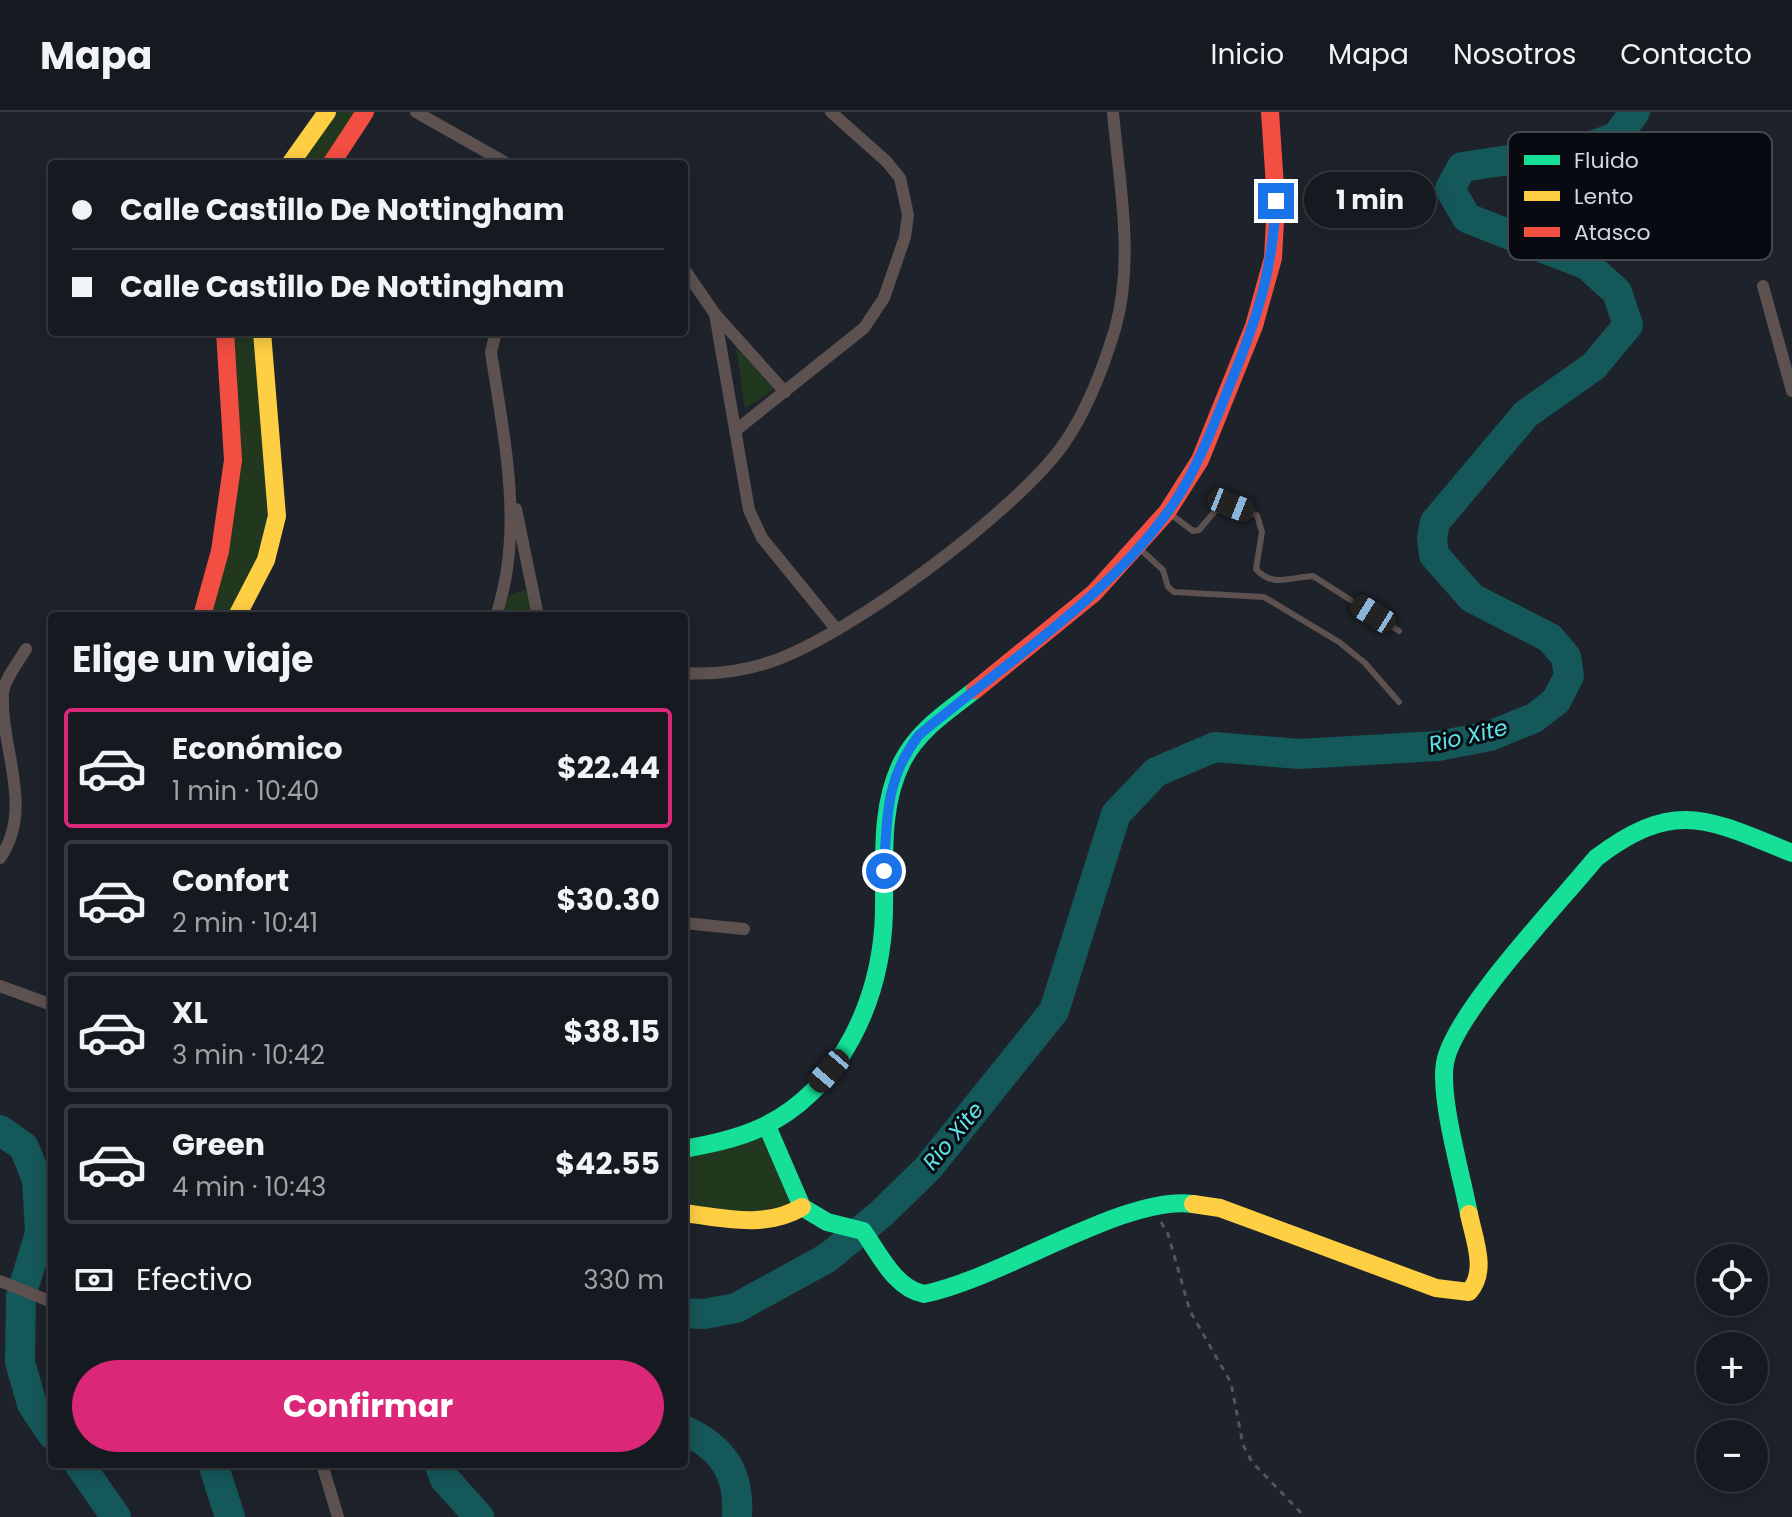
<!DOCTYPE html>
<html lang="es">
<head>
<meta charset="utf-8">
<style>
  :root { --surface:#161a20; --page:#23272d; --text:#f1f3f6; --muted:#9ea1a5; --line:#35383e; --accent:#db2777 }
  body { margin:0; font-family:Poppins,sans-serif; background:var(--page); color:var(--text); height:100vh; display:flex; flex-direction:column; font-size:30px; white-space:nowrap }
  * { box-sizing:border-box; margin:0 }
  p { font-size:26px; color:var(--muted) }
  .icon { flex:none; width:44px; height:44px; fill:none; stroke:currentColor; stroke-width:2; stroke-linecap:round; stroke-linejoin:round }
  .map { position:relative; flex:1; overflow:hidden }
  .sheet { position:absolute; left:48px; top:500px; width:640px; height:856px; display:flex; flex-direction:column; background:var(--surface); border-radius:8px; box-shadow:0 4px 20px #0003,0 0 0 2px var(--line) }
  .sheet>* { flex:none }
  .banner { position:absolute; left:48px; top:48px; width:640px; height:176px; border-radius:8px; box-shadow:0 4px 20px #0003,0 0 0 2px var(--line); display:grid; align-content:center; height:176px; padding:0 24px; background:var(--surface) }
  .tools { position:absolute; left:1696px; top:1132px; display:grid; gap:16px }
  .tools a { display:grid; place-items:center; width:72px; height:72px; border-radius:50%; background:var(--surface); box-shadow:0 4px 20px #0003,0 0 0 2px var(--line); font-size:40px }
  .end { position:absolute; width:36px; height:36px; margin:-18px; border:10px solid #1a73e8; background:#fff; box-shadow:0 0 0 4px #fff }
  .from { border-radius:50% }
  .bubble { position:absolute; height:56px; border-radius:28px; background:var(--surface); box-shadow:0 4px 20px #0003,0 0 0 2px var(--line); font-size:26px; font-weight:700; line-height:56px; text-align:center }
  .car { position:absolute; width:24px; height:48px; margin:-24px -12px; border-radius:10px; box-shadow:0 0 6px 2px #0007; background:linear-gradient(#222 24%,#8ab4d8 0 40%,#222 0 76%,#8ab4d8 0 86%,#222 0) }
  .banner b { display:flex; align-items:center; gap:28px; height:76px; font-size:30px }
  .banner b+b { border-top:2px solid var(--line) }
  .banner i { width:20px; height:20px; background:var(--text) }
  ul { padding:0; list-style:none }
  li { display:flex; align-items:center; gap:24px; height:120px; margin:0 16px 12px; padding:0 8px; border:4px solid var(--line); border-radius:8px }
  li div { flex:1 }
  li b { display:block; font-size:30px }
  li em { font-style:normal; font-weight:700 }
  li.selected { border-color:var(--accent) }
  li>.icon { width:72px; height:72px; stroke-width:1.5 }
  h2 { padding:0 24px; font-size:36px; line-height:96px }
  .pay { display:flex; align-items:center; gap:20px; height:88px; padding:0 24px; font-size:30px }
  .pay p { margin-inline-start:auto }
  .primary-button { display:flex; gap:16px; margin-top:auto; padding:16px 24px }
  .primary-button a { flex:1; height:92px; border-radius:48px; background:var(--accent); color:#fff; font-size:32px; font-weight:700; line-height:92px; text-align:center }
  header { display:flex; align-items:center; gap:48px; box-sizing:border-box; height:112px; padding:0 40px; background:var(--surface); border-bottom:2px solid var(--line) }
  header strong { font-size:38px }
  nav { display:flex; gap:44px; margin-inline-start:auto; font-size:28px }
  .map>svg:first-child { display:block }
</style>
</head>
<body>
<header>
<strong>Mapa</strong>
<nav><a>Inicio</a><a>Mapa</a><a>Nosotros</a><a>Contacto</a></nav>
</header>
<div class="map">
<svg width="1792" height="1405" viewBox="0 0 1792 1405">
  <rect width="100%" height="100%" fill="#1e222a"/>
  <!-- green -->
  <path fill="#21381f" d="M327,0H365L331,52H290Z
    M225,220H262L278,386L237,504H202L227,397Z
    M736,235L774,277L745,297Z
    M523,478L530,481L534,504H501L509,484Z
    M767,1014L798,1099L684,1101V1037Z"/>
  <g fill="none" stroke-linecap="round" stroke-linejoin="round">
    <!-- river -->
    <path stroke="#15585a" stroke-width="30" d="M0,1018L24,1035L37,1068L40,1121L21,1184L20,1250L32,1292L52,1322
      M684,1201L704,1202L736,1196L827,1146L882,1101L928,1056L1054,899L1116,702L1156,660L1215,635L1299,642L1438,634L1490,624L1534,606L1556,589L1569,564L1566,545L1550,526L1472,486L1434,443L1432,426L1435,410L1526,302L1594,254L1628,213L1617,180L1587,153L1467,106L1450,77L1462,55L1583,37L1616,25L1635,0
      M684,1318C723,1336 740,1361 737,1405
      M79,1352L116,1405
      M213,1352L230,1405
      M439,1352L445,1367L479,1405"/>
    <!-- path -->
    <path stroke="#5a5254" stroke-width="3" stroke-dasharray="6 6" stroke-linecap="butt" d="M1161,1110L1168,1122L1190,1199L1231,1271L1243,1333L1252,1350L1305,1405"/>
    <!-- lane -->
    <path stroke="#5e5250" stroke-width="6" d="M1169,401L1193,419L1199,418L1221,392L1257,403L1262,420L1256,457C1272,476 1291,465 1313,464L1399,519
      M1139,436L1163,458L1168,475L1174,480L1264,485L1339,530L1365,551L1399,590"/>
    <!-- street -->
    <path stroke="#5e5250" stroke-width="12" d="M416,0L508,52
      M684,157L715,202L749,398L762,426L837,518
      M1763,174L1792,279
      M715,202L785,280
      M735,319L864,216L884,186L905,125L908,103L900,66L886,49L831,0
      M516,397L538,504
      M496,504C525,417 504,328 491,240L496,220
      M684,561C715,563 744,559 773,549C851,522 1016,399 1063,333C1087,299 1103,257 1115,217C1135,147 1119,71 1113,0
      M0,746C35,696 0,636 3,581C4,568 19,549 26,537
      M684,811L744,817
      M0,874L52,893
      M0,1169L52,1190
      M322,1352L338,1405"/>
    <!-- fast -->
    <path stroke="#16e098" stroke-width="18" d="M767,1014L802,1095
      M684,1037C710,1032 736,1027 760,1016C842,978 882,885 884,800C885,750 879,696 902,650C918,618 948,599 975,578
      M802,1095L827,1110L863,1119C879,1141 895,1177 924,1182C1001,1167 1126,1082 1193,1092
      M1469,1102C1462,1064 1439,987 1445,951C1453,902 1561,789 1596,746C1675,686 1708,707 1792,741"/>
    <!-- slow -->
    <path stroke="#ffcf43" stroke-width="18" d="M290,52L327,0
      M237,504L266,448L277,404L262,220
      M1193,1092L1220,1096L1436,1176L1469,1180C1488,1159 1474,1127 1469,1102
      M684,1101C723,1106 766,1117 802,1095"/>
    <!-- jam -->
    <path stroke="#f24e42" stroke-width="18" d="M331,52L365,0
      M202,504L220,439L233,348L225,220
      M975,578L1094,481L1167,400L1200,348L1254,214L1273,146L1276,89L1270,0"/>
  </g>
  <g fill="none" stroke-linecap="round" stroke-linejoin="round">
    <!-- route -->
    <path stroke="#1a73e8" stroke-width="10" d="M884,759C887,706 885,667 919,623C1004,552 1111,484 1174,391C1199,353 1214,312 1231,270C1258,204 1272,161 1276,89"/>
  </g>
  <g text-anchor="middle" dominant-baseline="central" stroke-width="6" stroke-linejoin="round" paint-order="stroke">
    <!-- water labels -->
    <g font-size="22" font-style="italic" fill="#60e3e6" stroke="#070b11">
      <text transform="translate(1468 624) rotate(-13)">Rio Xite</text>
      <text transform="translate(953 1024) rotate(-50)">Rio Xite</text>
    </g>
  </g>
  <!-- legend -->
  <rect x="1508" y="20" width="264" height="128" rx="12" fill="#070b11" stroke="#43484f" stroke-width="2"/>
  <rect x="1524" y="43" width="36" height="10" fill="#16e098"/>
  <rect x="1524" y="79" width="36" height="10" fill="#ffcf43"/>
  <rect x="1524" y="115" width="36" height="10" fill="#f24e42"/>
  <g font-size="22" fill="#cfd6df">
    <text x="1574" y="56">Fluido</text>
    <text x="1574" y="92">Lento</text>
    <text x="1574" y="128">Atasco</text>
  </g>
</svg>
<div class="tools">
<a><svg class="icon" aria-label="locate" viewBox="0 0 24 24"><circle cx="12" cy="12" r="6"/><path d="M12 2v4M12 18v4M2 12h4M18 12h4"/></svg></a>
<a>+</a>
<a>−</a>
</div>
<i class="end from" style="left:884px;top:759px"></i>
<i class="end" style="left:1276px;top:89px"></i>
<div class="bubble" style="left:1304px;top:60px;width:132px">1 min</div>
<i class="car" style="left:1231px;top:393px;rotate:112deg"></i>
<i class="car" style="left:1373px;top:502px;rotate:302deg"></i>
<i class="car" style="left:829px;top:959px;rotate:221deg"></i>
<div class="banner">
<b><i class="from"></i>Calle Castillo De Nottingham</b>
<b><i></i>Calle Castillo De Nottingham</b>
</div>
<section class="sheet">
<h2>Elige un viaje</h2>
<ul>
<li class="selected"><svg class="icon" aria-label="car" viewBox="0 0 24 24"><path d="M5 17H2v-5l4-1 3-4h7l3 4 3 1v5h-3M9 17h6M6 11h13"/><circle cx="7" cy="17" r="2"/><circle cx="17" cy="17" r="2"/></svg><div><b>Económico</b><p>1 min · 10:40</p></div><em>$22.44</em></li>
<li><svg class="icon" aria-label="car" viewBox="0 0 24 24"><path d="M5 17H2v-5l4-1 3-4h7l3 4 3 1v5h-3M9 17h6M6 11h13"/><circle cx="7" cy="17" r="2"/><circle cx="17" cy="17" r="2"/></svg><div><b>Confort</b><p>2 min · 10:41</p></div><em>$30.30</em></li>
<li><svg class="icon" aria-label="car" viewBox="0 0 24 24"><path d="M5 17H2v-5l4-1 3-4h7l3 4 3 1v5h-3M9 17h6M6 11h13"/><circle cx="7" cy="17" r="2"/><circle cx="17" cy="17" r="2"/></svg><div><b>XL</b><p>3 min · 10:42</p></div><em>$38.15</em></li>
<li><svg class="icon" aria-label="car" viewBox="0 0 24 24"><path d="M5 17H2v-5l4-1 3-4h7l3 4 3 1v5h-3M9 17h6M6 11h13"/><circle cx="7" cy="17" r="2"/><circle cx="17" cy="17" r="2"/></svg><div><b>Green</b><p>4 min · 10:43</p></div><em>$42.55</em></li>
</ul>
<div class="pay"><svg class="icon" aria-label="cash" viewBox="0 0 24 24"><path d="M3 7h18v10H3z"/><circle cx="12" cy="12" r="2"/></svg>Efectivo<p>330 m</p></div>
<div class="primary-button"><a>Confirmar</a></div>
</section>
</div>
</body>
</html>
